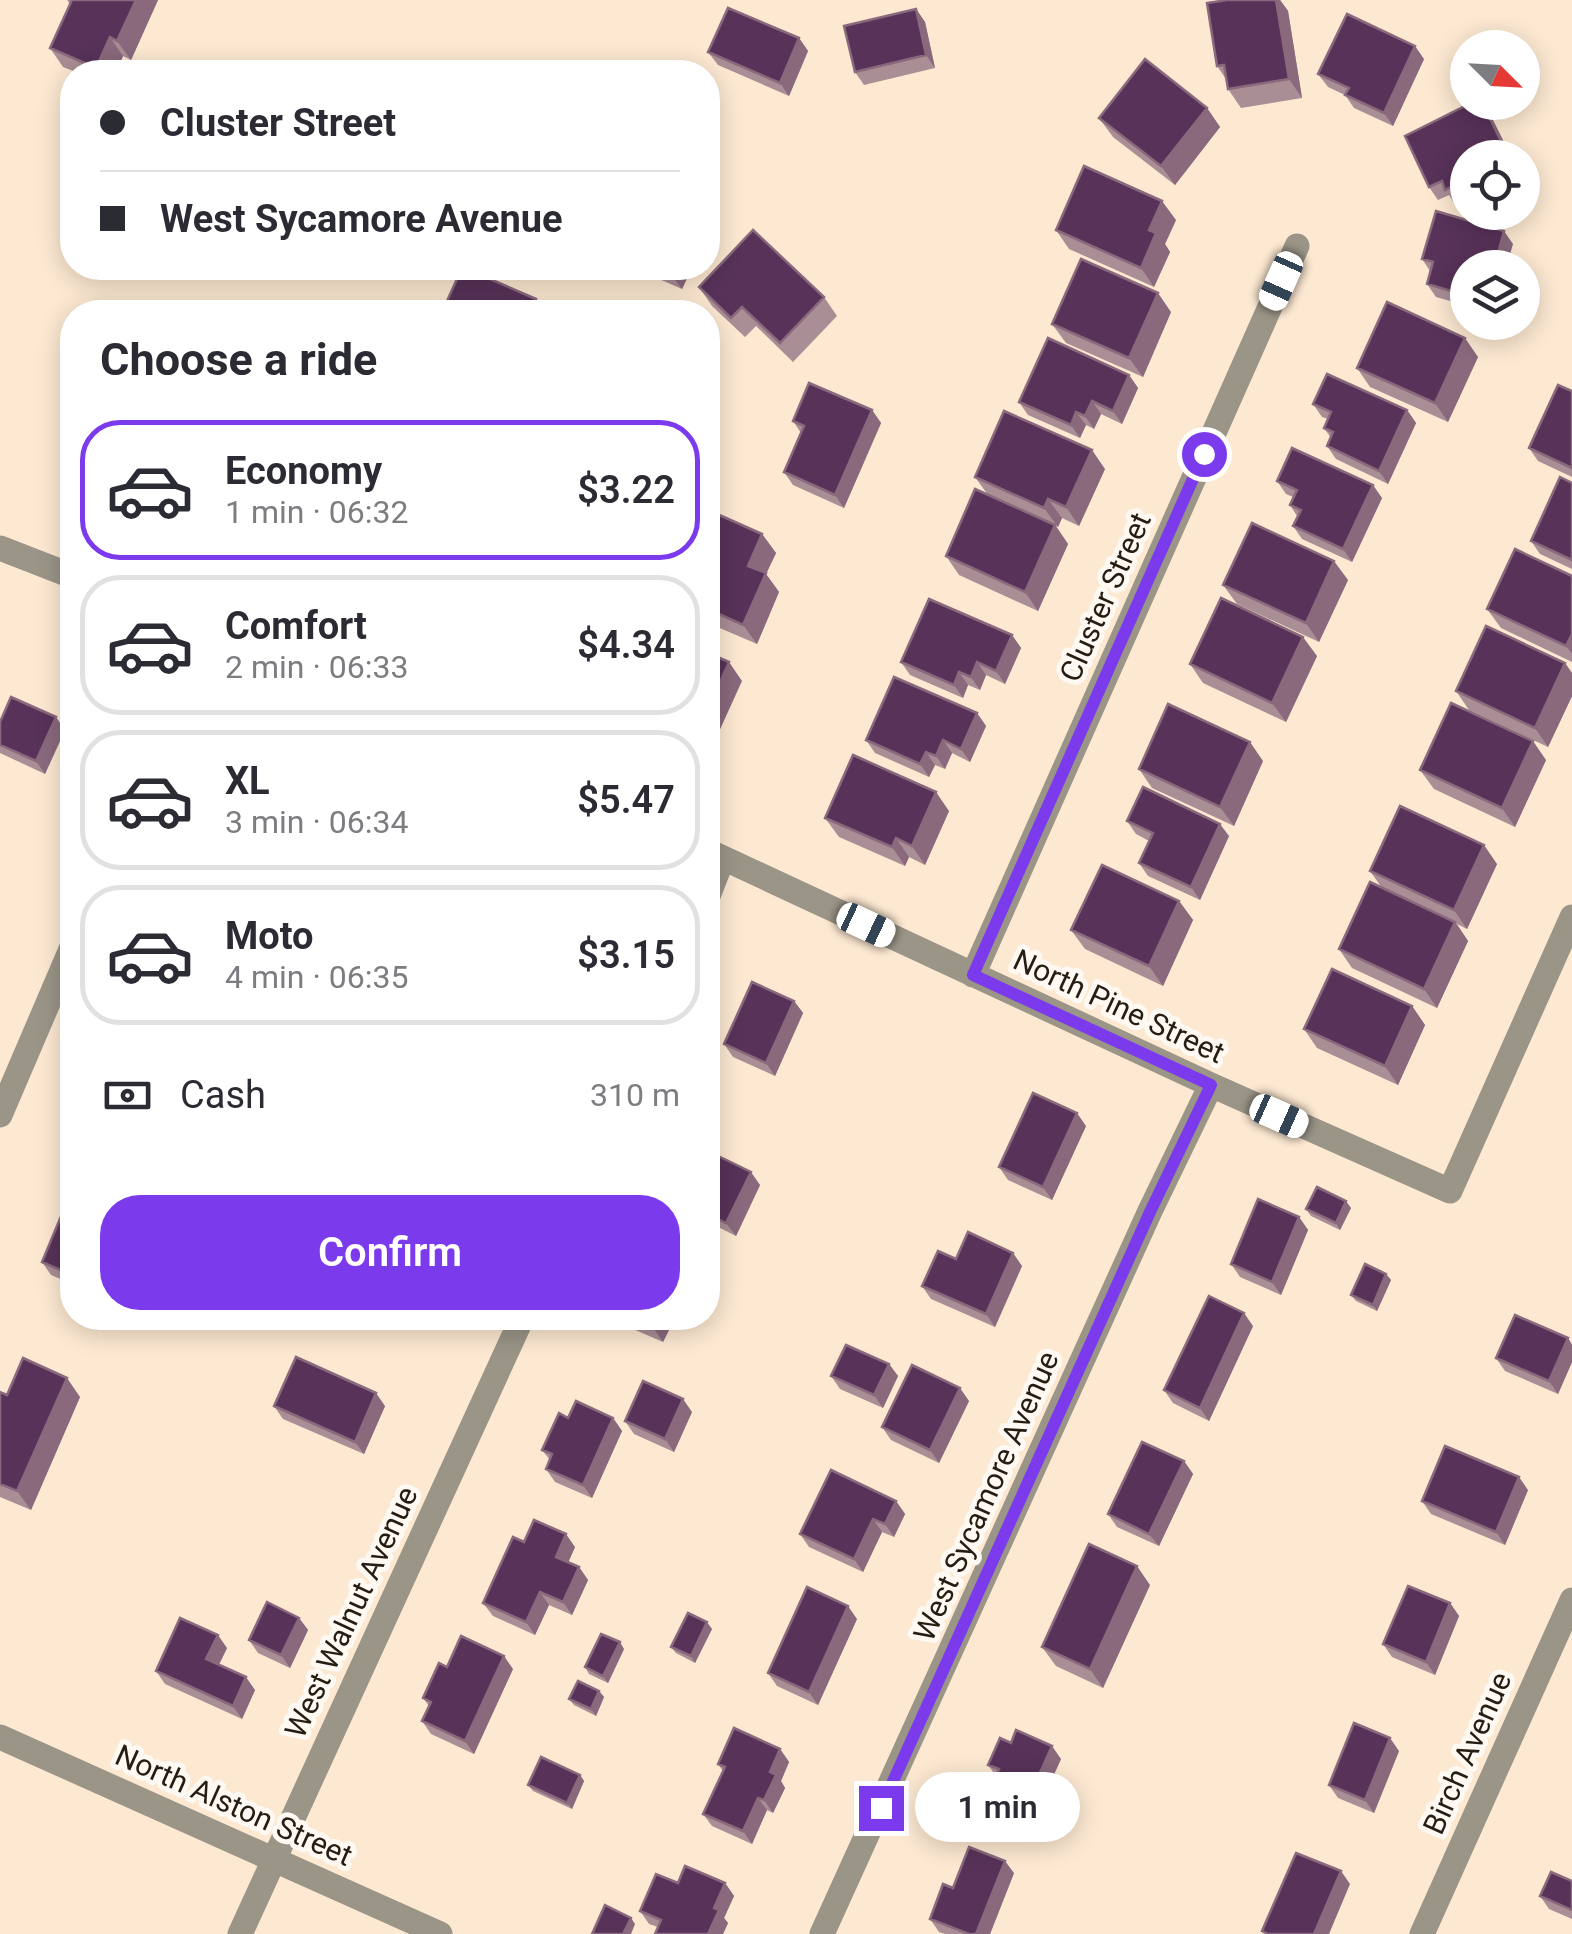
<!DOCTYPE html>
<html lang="en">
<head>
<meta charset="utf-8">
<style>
  :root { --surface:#fff; --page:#f2f2f3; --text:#2b2b33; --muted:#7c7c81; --line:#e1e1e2; --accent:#7c3aed }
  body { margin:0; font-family:Roboto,sans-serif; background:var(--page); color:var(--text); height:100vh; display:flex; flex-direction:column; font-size:38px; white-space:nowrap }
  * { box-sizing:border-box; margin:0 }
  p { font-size:32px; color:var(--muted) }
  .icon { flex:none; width:55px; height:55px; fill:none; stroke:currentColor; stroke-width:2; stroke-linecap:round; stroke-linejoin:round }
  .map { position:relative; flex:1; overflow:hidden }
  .side { position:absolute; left:60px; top:300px; width:660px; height:1030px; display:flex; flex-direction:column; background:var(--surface); border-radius:40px; box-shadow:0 5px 25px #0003 }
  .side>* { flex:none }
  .banner { position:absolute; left:60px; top:60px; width:660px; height:220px; border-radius:40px; box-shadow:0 5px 25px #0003; display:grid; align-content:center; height:220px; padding:0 40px; background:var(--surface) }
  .needle { width:65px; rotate:114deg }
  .tools { position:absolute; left:1450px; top:30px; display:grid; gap:20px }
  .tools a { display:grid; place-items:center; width:90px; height:90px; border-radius:50%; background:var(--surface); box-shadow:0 5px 25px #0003; font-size:50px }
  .end { position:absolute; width:45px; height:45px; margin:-22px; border:12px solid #7c3aed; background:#fff; box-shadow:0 0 0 5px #fff }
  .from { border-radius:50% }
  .bubble { position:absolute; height:70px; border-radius:35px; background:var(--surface); box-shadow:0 5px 25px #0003; font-size:32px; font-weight:600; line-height:70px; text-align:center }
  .car { position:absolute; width:30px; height:60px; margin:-30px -15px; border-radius:12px; box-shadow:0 0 8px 2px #0007; background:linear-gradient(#fff 24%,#345 0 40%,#fff 0 76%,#345 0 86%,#fff 0) }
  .banner b { display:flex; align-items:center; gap:35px; height:95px; font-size:38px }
  .banner b+b { border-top:2px solid var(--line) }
  .banner i { width:25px; height:25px; background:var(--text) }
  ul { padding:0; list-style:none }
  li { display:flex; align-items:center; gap:30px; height:140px; margin:0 20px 15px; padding:0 20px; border:5px solid var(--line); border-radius:40px }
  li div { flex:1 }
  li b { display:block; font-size:38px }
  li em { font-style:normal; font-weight:600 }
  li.on { border-color:var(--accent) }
  li>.icon { width:90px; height:90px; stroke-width:1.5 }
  h2 { padding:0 40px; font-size:45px; line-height:120px }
  .pay { display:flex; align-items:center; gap:25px; height:110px; padding:0 40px; font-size:38px }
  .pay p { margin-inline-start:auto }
  .cta { display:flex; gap:20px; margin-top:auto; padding:20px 40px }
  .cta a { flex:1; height:115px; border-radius:40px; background:var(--accent); color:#fff; font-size:40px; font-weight:600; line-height:115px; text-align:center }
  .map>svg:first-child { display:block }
</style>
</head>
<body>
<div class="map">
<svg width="1572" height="1934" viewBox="0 0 1572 1934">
  <rect width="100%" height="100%" fill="#fde9d2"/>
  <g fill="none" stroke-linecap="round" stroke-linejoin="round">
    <!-- minor -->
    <path stroke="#9a9587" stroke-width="25" d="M0,548L72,576
      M708,851L1211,1085L1450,1191L1572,917
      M708,896L723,858
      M973,975L1297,246
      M0,1115L72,947
      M0,1737L440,1934
      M240,1934L522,1318
      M822,1934L1150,1211L1211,1085
      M1422,1934L1572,1600"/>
  </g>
  <!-- wall -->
  <path fill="#aa8e96" d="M67,0H158L131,60L123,56L116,72H76L63,67L50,48L70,4Z
    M1227,0H1280L1288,11L1302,98L1241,108L1228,89L1226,79L1217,66Z
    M916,9L925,22L935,68L864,85L855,72Z
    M799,38L808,51L789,96L718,65L708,52Z
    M1424,59L1393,126L1354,108L1345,95L1328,87L1318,74Z
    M1483,102L1489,112L1468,158V196L1454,203L1449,195L1438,200L1429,187Z
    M1207,108L1220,127L1175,185L1113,137L1099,118Z
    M1176,220L1165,244L1170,252L1154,287L1069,249L1056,230Z
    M1513,244L1468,268V306L1436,297L1427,284L1430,271L1422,259Z
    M640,268H692L682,289L643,272Z
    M699,287L824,297L837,316L793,362L756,326L745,337L712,306Z
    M1171,312L1143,377L1066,343L1052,324Z
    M1478,357L1448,422L1370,387L1357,368Z
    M1129,375L1138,388L1122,424L1101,414L1094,429L1086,425L1080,438L1028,415L1019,402Z
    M1572,391V477L1538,461L1529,448Z
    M1313,404L1407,410L1416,423L1388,484L1336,459L1327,446L1331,438L1324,428L1328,419L1322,417Z
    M872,410L881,423L844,508L793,485L784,472L801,433L793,421Z
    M1105,469L1079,526L1062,518L1058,527L1056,526L1068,544L1038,611L959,575L946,556L988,495L975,477Z
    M1277,481L1382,498L1352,562L1302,539L1293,526L1297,516L1290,505L1293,497L1286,494Z
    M1572,483V569L1540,554L1531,541Z
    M708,510L762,534L776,553L766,574L779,592L757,644L708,623Z
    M1572,576V662L1501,628L1487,609Z
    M1348,580L1319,642L1237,604L1223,585Z
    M1012,635L1021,648L1005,684L986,675L980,690L968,685L963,698L910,675L901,662Z
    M1317,656L1286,722L1203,683L1190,664Z
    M1565,663L1572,673V696L1548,747L1469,710L1456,691Z
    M977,713L986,726L970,762L952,753L945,769L935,765L929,777L875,753L866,740Z
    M0,722L65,730L45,774L0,753Z
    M1546,760L1515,827L1434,789L1420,770Z
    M1263,761L1234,826L1152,788L1139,769Z
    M949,811L925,865L909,857L905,866L839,837L825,818Z
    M1127,821L1229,836L1200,900L1148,876L1139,863L1149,841L1136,834Z
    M1497,864L1467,929L1457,924L1468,941L1437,1008L1352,968L1339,949L1382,888L1370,871Z
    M1179,901L1193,920L1163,986L1085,949L1071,930Z
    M794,1001L803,1013L775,1076L733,1057L724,1044Z
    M1412,1006L1425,1025L1398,1085L1317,1048L1304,1029Z
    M1086,1126L1052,1200L1008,1180L999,1167Z
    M708,1151L760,1185L736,1236L708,1222Z
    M72,1190V1284L51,1275L42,1262Z
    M1351,1208L1340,1230L1311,1216L1306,1209Z
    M1299,1217L1308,1230L1281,1295L1240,1277L1231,1264Z
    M956,1259L1022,1266L995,1327L931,1299L922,1286Z
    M1386,1274L1391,1280L1377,1311L1356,1301L1351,1295Z
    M620,1318H675L663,1342L626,1326Z
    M1253,1326L1209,1421L1173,1403L1164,1390Z
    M1568,1338L1572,1345V1362L1558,1394L1505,1371L1496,1358Z
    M889,1364L898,1376L883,1408L840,1389L831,1376Z
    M0,1392L7,1395L80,1397L31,1510L0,1497Z
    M969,1401L939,1463L891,1440L882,1427Z
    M274,1406H385L364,1454L283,1419Z
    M692,1412L674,1452L634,1434L625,1421Z
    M568,1418H613L622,1431L592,1498L555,1482L546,1469L550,1460L542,1450Z
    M1184,1461L1193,1474L1159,1546L1117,1527L1108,1514Z
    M1528,1490L1505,1545L1431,1514L1422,1501Z
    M896,1501L905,1514L894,1537L882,1532L863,1572L809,1547L800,1534Z
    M524,1542L575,1547L568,1562L579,1567L588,1580L572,1615L549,1605L535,1635L493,1616L483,1603Z
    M1150,1585L1103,1688L1056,1666L1042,1647Z
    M1450,1603L1459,1616L1435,1675L1392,1657L1383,1644Z
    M299,1618L308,1630L290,1668L258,1653L249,1640Z
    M857,1619L818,1705L777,1686L768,1673Z
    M712,1629L695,1663L676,1653L671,1647Z
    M227,1648L219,1665L255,1690L242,1719L165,1684L156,1671Z
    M624,1649L608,1683L589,1674L585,1667Z
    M447,1667L513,1669L474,1754L431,1734L422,1721L429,1706L423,1698Z
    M599,1691L604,1697L596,1716L574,1705L569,1699Z
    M1011,1743L1061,1759L1030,1827L995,1812L986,1799L996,1776L988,1765Z
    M780,1749L789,1762L781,1781L785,1788L773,1813L767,1810L752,1844L712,1826L703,1814L723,1771L718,1764Z
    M1399,1751L1374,1813L1338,1798L1329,1785Z
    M580,1775L584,1781L572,1809L533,1791L528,1785Z
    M1014,1873L990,1934H945L939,1932L930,1919L953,1888Z
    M1572,1881V1919L1549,1909L1540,1896Z
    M678,1883H725L734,1896L724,1918L728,1923L723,1934H655L658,1927L649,1924L640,1911Z"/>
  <!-- shaded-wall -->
  <path fill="#8a697d" d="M136,0H158L131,60L117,41Z
    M1276,0H1280L1288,11L1302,98L1289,79Z
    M916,9L925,22L935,68L926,55Z
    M110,37L123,56L116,72H99L96,68Z
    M799,38L808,51L789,96L780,83Z
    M1415,46L1424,59L1393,126L1384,113Z
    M1483,102L1489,112L1512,158H1509Z
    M1207,108L1220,127L1175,185L1161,166Z
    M1162,201L1176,220L1165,244L1170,252L1154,287L1141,268L1149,230Z
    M1504,231L1513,244L1506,268H1494Z
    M670,268H692L682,289L668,270Z
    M1158,293L1171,312L1143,377L1129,358Z
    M536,299L545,312H530Z
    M1465,338L1478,357L1448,422L1435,403Z
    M1129,375L1138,388L1122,424L1113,411Z
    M1092,401L1101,414L1094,429L1085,416Z
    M872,410L881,423L844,508L835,495Z
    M1407,410L1416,423L1388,484L1379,471Z
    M1076,412L1086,425L1080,438L1071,425Z
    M1092,450L1105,469L1079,526L1066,507Z
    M1373,485L1382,498L1352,562L1343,549Z
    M1048,499L1062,518L1058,527L1044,508Z
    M1055,525L1068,544L1038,611L1025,592Z
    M762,534L776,553L766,574L779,592L757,644L743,625L748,566Z
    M1334,561L1348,580L1319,642L1306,623Z
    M1572,634V654L1566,646Z
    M1012,635L1021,648L1005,684L996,671Z
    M1303,637L1317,656L1286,722L1272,703Z
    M729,662L742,681L712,747L708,740V710Z
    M977,662L986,675L980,690L971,677Z
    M1565,663L1572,673V696L1548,747L1535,728Z
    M959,672L968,685L963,698L954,685Z
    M977,713L986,726L970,762L961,749Z
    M56,717L65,730L45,774L36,761Z
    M943,740L952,753L945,769L936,756Z
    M1533,741L1546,760L1515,827L1502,808Z
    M1250,742L1263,761L1234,826L1220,807Z
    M926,752L935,765L929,777L920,764Z
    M936,792L949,811L925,865L912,846Z
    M1220,824L1229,836L1200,900L1191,887Z
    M896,838L909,857L905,866L892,847Z
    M1484,845L1497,864L1467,929L1454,910Z
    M1179,901L1193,920L1163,986L1149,966Z
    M1455,922L1468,941L1437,1008L1424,989Z
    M794,1001L803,1013L775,1076L766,1063Z
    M1412,1006L1425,1025L1398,1085L1385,1066Z
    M1077,1113L1086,1126L1052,1200L1043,1187Z
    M751,1172L760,1185L736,1236L726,1223Z
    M1346,1201L1351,1208L1340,1230L1336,1223Z
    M1299,1217L1308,1230L1281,1295L1272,1282Z
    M1013,1253L1022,1266L995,1327L986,1314Z
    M1386,1274L1391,1280L1377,1311L1373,1305Z
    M1244,1313L1253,1326L1209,1421L1200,1408Z
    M660,1318H675L663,1342L654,1329Z
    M1568,1338L1572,1345V1362L1558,1394L1549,1381Z
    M889,1364L898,1376L883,1408L874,1395Z
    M67,1378L80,1397L31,1510L17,1491Z
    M960,1388L969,1401L939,1463L930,1450Z
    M376,1393L385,1406L364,1454L355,1442Z
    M683,1399L692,1412L674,1452L665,1439Z
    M613,1418L622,1431L592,1498L583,1485Z
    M1184,1461L1193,1474L1159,1546L1149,1534Z
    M1519,1477L1528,1490L1505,1545L1496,1532Z
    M896,1501L905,1514L894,1537L885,1524Z
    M873,1519L882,1532L863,1572L854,1559Z
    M566,1534L575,1547L565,1570L556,1557Z
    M1137,1566L1150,1585L1103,1688L1090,1669Z
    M579,1567L588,1580L572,1615L563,1602Z
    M540,1592L549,1605L535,1635L526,1622Z
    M1450,1603L1459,1616L1435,1675L1426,1662Z
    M848,1606L857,1619L818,1705L809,1692Z
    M299,1618L308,1630L290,1668L281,1655Z
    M707,1622L712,1629L695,1663L691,1656Z
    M218,1635L227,1648L215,1672L206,1659Z
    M620,1642L624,1649L608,1683L603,1676Z
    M504,1656L513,1669L474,1754L465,1741Z
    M246,1677L255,1690L242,1719L233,1706Z
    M599,1691L604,1697L596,1716L591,1709Z
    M1390,1738L1399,1751L1374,1813L1365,1800Z
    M1052,1746L1061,1759L1030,1827L1021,1815Z
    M780,1749L789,1762L781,1781L785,1788L773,1813L764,1800L770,1772Z
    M580,1775L584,1781L572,1809L567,1803Z
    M758,1798L767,1810L752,1844L743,1831Z
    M1005,1861L1014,1873L990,1934H976Z
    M1341,1871L1350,1884L1329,1934H1314Z
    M725,1883L734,1896L724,1918L728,1923L723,1934H708L714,1908Z
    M631,1918L635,1924L631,1934H623Z"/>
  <!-- building -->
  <path fill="#583259" stroke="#8a697d" stroke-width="2.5" d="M72,0H136L117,41L110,37L96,68L50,48Z
    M1227,0H1276L1289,79L1228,89L1224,65L1217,66L1207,3Z
    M728,8L799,38L780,83L708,52Z
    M916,9L926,55L855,72L844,26Z
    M1347,14L1415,46L1384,113L1345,95L1349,88L1318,74Z
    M1145,59L1207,108L1161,166L1099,118Z
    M1473,102H1482L1509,158H1468V179L1445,190L1442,181L1429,187L1405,136Z
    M1084,166L1162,201L1149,230L1156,233L1141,268L1056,230Z
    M1436,211L1504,231L1494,268H1468V296L1427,284L1433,262L1422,259Z
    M753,230L824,297L780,343L742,307L731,318L699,287Z
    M1081,259L1158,293L1129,358L1052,324Z
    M462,268H465L536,299L530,312H442Z
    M1387,302L1465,338L1435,403L1357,368Z
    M1048,338L1129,375L1113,411L1092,401L1085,416L1076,412L1071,425L1019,402Z
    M1327,374L1407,410L1379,471L1327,446L1333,432L1324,428L1331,412L1313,404Z
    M809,383L872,410L835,495L784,472L804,426L793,421Z
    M1558,385L1572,391V468L1529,448Z
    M1004,411L1092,450L1066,507L1048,499L1044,508L975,477Z
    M1292,448L1373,485L1343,549L1293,526L1301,510L1290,505L1297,490L1277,481Z
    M1560,477L1572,483V560L1531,541Z
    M975,489L1055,525L1025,592L946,556Z
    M708,510L762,534L748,566L766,573L743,625L708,609Z
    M1252,523L1334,561L1306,623L1223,585Z
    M1515,549L1572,576V634L1566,646L1487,609Z
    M1221,598L1303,637L1272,703L1190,664Z
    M929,599L1012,635L996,671L977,662L971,677L959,672L954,685L901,662Z
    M1486,626L1565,663L1535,728L1456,691Z
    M708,653L729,662L708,710Z
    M894,677L977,713L961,749L943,740L936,756L926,752L920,764L866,740Z
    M11,697L56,717L36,761L0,745V722Z
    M1451,703L1533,741L1502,808L1420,770Z
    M1168,704L1250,742L1220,807L1139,769Z
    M853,755L936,792L912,846L896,838L892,847L825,818Z
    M1143,787L1220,824L1191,887L1139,863L1153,833L1127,821Z
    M1400,806L1484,845L1454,910L1370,871Z
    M1102,865L1179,901L1149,966L1071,930Z
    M1370,882L1455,922L1424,989L1339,949Z
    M1332,969L1412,1006L1385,1066L1304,1029Z
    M752,982L794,1001L766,1063L724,1044Z
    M1033,1093L1077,1113L1043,1187L999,1167Z
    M708,1151L751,1172L726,1223L708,1214Z
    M1317,1187L1346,1201L1336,1223L1306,1209Z
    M72,1190V1275L42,1262Z
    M1258,1199L1299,1217L1272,1282L1231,1264Z
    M968,1232L1013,1253L986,1314L922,1286L938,1251L956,1259Z
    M1365,1264L1386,1274L1373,1305L1351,1295Z
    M1209,1296L1244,1313L1200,1408L1164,1390Z
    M1515,1315L1568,1338L1549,1381L1496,1358Z
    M628,1318H660L654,1329Z
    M846,1345L889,1364L874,1395L831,1376Z
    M296,1357L376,1393L355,1442L274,1406Z
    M23,1358L67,1378L17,1491L0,1484V1392L7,1395Z
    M912,1365L960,1388L930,1450L882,1427Z
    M643,1381L683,1399L665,1439L625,1421Z
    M576,1401L613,1418L583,1485L546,1469L552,1454L542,1450L559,1413L568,1418Z
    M1142,1442L1184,1461L1149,1534L1108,1514Z
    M1445,1446L1519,1477L1496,1532L1422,1501Z
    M831,1470L896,1501L885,1524L873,1519L854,1559L800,1534Z
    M534,1520L566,1534L556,1557L579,1567L563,1602L540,1592L526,1622L483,1603L513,1537L524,1542Z
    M1089,1544L1137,1566L1090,1669L1042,1647Z
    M1408,1586L1450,1603L1426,1662L1383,1644Z
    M807,1587L848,1606L809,1692L768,1673Z
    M267,1602L299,1618L281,1655L249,1640Z
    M688,1613L707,1622L691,1656L671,1647Z
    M180,1618L218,1635L206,1659L246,1677L233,1706L156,1671Z
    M601,1634L620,1642L603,1676L585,1667Z
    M461,1636L504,1656L465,1741L422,1721L431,1702L423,1698L439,1663L447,1667Z
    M578,1681L599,1691L591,1709L569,1699Z
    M1354,1723L1390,1738L1365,1800L1329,1785Z
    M734,1728L780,1749L770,1772L776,1775L764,1800L758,1798L743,1831L703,1814L725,1767L718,1764Z
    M1016,1730L1052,1746L1021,1815L986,1799L999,1769L988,1765L1000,1738L1011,1743Z
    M541,1757L580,1775L567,1803L528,1785Z
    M969,1847L1005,1861L976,1934H969L930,1919L943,1884L953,1888Z
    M1296,1853L1341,1871L1314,1934H1268L1262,1931Z
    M685,1866L725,1883L714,1908L719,1910L708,1934H655L661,1920L640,1911L656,1874L678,1883Z
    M1551,1872L1572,1881V1910L1540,1896Z
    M605,1905L631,1918L623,1934H592Z"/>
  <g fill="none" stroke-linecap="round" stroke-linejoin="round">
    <!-- route -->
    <path stroke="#7c3aed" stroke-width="12" d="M881,1808L1150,1212L1211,1085L973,975L1204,454"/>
  </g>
  <g text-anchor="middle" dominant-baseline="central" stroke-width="10" stroke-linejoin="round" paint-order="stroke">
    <!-- street labels -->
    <g font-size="30" fill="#261d12" stroke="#fef9f3">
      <text transform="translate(1105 597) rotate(-66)">Cluster Street</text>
      <text transform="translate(1119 1006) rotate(25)">North Pine Street</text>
      <text transform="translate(986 1496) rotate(-66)">West Sycamore Avenue</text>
      <text transform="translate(351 1612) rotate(-65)">West Walnut Avenue</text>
      <text transform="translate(1467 1753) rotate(-66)">Birch Avenue</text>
      <text transform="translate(234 1805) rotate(24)">North Alston Street</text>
    </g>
  </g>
</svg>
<div class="tools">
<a><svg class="needle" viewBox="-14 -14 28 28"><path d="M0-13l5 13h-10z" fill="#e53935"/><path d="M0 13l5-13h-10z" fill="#7c7c81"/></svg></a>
<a><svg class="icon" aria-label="locate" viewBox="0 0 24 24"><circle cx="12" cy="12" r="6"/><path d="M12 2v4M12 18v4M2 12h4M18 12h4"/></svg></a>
<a><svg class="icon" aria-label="layers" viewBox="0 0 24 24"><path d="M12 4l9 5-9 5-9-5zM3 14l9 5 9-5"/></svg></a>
</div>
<i class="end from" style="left:1204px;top:454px"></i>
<i class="end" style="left:881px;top:1808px"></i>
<div class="bubble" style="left:915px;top:1772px;width:165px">1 min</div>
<i class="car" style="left:1281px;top:281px;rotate:204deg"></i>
<i class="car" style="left:866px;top:925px;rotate:115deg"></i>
<i class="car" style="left:1279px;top:1116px;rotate:114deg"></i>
<div class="banner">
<b><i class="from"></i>Cluster Street</b>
<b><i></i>West Sycamore Avenue</b>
</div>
<section class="side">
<h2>Choose a ride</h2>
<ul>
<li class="on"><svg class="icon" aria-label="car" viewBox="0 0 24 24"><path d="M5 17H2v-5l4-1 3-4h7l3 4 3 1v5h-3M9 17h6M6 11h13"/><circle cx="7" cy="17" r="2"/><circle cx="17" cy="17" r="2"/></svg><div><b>Economy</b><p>1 min · 06:32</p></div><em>$3.22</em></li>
<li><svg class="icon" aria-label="car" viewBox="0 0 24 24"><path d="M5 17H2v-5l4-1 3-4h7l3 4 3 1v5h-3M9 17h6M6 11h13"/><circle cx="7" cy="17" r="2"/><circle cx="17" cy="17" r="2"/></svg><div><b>Comfort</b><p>2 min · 06:33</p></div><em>$4.34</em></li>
<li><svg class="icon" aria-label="car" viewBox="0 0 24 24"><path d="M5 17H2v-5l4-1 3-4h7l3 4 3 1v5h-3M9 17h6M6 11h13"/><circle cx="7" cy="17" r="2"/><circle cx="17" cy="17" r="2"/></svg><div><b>XL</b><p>3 min · 06:34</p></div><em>$5.47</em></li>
<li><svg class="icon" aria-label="car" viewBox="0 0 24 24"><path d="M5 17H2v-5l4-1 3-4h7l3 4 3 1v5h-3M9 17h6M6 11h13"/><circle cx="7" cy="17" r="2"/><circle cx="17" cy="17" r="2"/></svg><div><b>Moto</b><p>4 min · 06:35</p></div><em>$3.15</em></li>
</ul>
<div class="pay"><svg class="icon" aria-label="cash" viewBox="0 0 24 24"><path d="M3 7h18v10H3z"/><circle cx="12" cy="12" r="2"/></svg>Cash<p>310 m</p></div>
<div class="cta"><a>Confirm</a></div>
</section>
</div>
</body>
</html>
